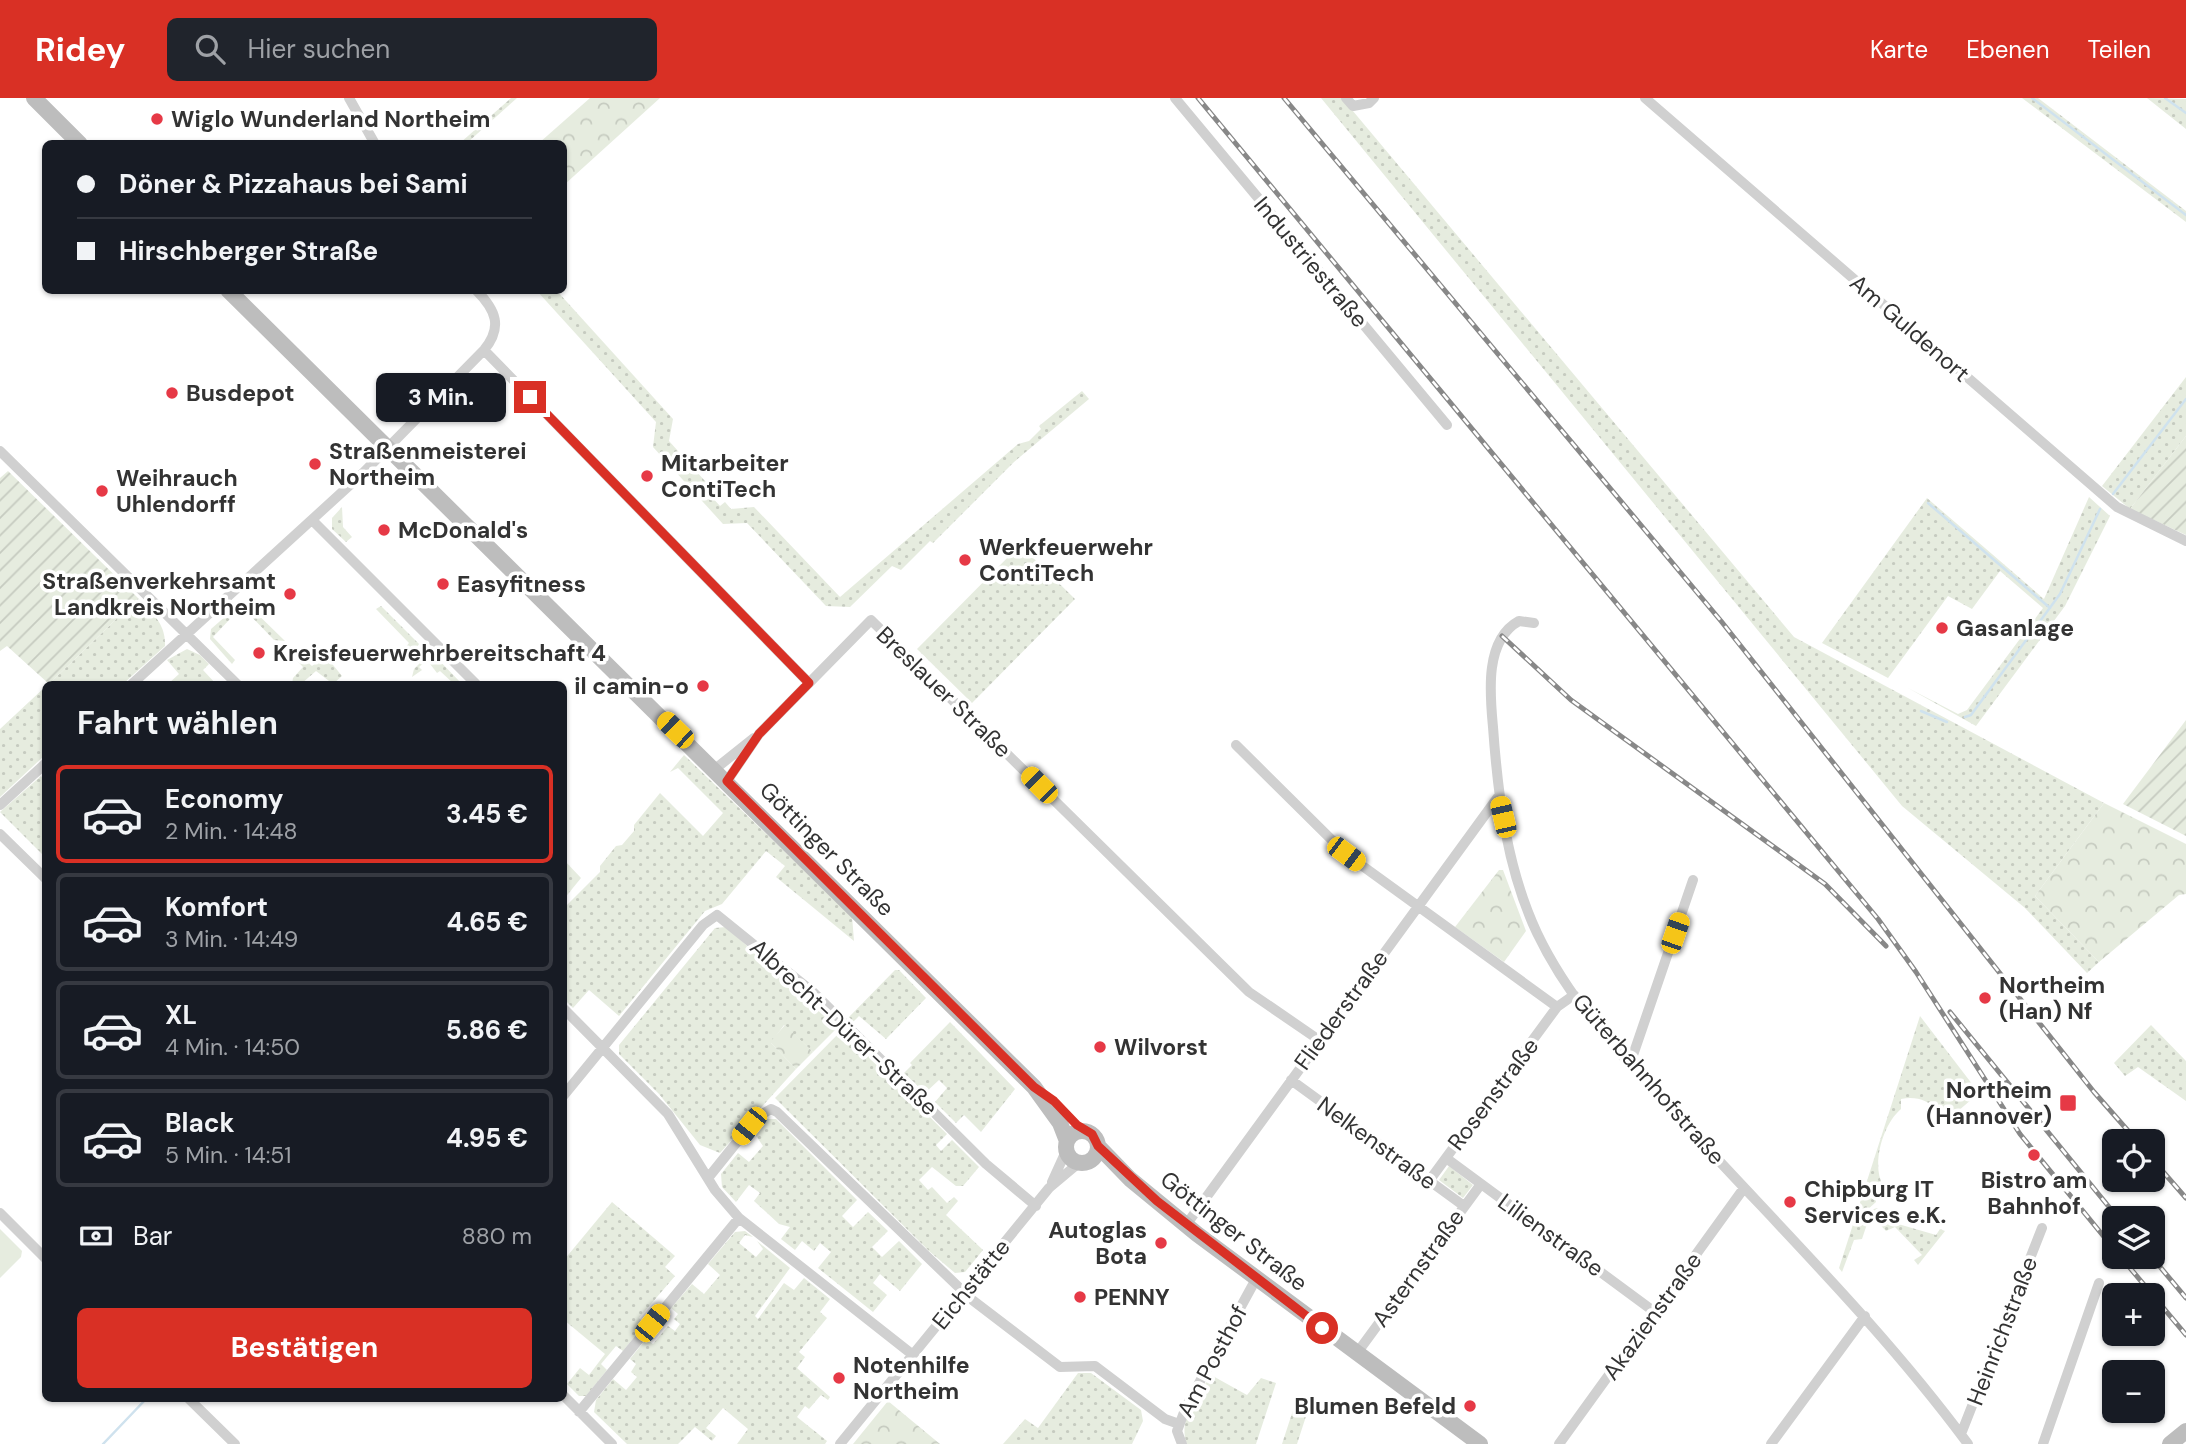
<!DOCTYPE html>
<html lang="de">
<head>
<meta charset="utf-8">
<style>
  :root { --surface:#171b24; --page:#20242c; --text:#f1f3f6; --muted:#9ea1a6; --line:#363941; --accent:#d93025 }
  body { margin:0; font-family:"DM Sans",sans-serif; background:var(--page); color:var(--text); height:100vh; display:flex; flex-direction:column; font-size:26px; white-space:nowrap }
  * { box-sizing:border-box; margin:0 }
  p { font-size:23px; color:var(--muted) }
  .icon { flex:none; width:38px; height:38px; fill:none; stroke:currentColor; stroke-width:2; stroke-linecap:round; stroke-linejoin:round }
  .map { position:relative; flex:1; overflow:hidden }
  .panel { position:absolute; left:42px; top:583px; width:525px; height:721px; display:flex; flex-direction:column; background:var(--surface); border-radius:10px; box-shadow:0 2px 5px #0004 }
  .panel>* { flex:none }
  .top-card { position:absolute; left:42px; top:42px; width:525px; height:154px; border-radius:10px; box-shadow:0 2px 5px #0004; display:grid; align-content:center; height:154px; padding:0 35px; background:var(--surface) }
  .controls { position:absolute; left:2102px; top:1031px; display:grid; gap:14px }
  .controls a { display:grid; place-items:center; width:63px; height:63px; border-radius:10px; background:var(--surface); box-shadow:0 2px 5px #0004; font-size:35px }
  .end { position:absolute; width:32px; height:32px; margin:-16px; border:9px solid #d93025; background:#fff; box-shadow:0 0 0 4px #fff }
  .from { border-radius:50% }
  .bubble { position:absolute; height:49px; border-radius:10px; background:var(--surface); box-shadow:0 2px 5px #0004; font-size:23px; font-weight:700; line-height:49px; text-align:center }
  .car { position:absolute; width:21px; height:42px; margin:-21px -10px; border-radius:9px; box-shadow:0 0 5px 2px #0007; background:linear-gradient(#f5c518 24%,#345 0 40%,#f5c518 0 76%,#345 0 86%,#f5c518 0) }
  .top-card b { display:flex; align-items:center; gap:24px; height:66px; font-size:26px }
  .top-card b+b { border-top:2px solid var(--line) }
  .top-card i { width:18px; height:18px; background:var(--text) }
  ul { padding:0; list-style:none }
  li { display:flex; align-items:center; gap:21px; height:98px; margin:0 14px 10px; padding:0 21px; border:4px solid var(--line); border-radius:10px }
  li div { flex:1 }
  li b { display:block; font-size:26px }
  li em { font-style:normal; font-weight:700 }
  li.current { border-color:var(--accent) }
  li>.icon { width:63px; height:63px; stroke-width:1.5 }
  h2 { padding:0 35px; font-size:32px; line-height:84px }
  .pay { display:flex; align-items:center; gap:18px; height:77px; padding:0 35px; font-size:26px }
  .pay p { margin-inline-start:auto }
  .cta { display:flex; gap:14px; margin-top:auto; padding:14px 35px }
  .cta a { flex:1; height:80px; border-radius:10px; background:var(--accent); color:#fff; font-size:28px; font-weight:700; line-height:80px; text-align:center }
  header { display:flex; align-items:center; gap:42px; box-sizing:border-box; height:98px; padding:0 35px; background:var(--accent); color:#fff }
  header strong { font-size:33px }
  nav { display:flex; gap:38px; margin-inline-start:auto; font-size:24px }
  .search { width:490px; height:63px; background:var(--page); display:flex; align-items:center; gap:18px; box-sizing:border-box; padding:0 24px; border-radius:10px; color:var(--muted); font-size:26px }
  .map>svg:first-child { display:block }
</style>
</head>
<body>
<header>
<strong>Ridey</strong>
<div class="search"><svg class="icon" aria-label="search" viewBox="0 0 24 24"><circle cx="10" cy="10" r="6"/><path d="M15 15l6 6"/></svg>Hier suchen</div>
<nav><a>Karte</a><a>Ebenen</a><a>Teilen</a></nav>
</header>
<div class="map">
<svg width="2186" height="1346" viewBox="0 0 2186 1346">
  <defs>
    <pattern id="grass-dots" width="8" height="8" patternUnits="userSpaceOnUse" patternTransform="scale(1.75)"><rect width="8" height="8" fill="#e6ecdf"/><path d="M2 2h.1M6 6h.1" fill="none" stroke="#c6cbc0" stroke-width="1.8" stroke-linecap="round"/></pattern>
    <pattern id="forest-crowns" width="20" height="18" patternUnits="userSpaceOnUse" patternTransform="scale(1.75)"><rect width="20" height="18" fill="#e6ecdf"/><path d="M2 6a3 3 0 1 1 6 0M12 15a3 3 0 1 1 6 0" fill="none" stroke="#c6cbc0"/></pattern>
    <pattern id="garden-furrows" width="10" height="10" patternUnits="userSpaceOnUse" patternTransform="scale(1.75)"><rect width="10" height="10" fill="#e6ecdf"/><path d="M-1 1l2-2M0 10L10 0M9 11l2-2" fill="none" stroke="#c6cbc0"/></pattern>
  </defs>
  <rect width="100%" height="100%" fill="#fff"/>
  <!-- grass -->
  <path fill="url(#grass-dots)" d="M511,0H517L467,45H460Z
    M1321,0H1342L1794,539L2104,705L2035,798L2099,864L2087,875L2025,810L1902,708Z
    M2022,0H2038L2186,113V124Z
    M2147,0L2186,1V31Z
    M537,193H557L673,321L669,343L714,393L710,397L720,408L725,404L731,411L754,409L840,499L1018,346L1029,343L1041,331L1039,328L1082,293L1089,301L1014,364L933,445L930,443L901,472L892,468L850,509L826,508L747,425L723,426L653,349L656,324Z
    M2186,279V338L2130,411L2102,388Z
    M2089,399L2110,418L2065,508L1976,628L1908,590L1958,616L1967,612L2043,510L2000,473L1972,511L1948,498L1888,580L1822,545L1927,400L2044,501Z
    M342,409L343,429L352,439L346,444L332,431V420Z
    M1020,447L1075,501L972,605L917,551Z
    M138,500C153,516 166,526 165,548L123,586H49Z
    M242,505L247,506L285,543L274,542L243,510L237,515L236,509Z
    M381,508L419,546L413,556L405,550L409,545L376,511Z
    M227,517L230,521L213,539L235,562L232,566L210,541L211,531Z
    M291,549L312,568L325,557L342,578L333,586L316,573L301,586H292L293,580L303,569L288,553Z
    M187,551L200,557L209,566L203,572L216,586H168L179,576L167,562Z
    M431,554L462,586H454L440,573L437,575L427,562L419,569L422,572L412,579L414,571Z
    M45,589V657L0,699V631Z
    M684,657L852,818L854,843L776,779L785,768L766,753L722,806L705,813L619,918L589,892L573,910L564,901V810L600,774V768L616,748L622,747L634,733V727L660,695L703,738L723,715L678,670L670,674Z
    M41,678L45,684V759L0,714Z
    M564,762L581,780L564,801Z
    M726,829L838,929L813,954L784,927L771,945L796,971L720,1055L700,1047L659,996L619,956V947L715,830Z
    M895,872H899L926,900L886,941L859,918L853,924L849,919Z
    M1920,918L1979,995L1943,1026L1935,1017L1938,1013C1928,1002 1916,998 1901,1001V1011C1883,1026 1871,1066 1883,1088L1908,1102L1874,1093L1876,1104L1866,1113L1868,1123L1862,1141L1854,1142L1842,1174L1839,1170Z
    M950,924L1015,991L981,1034L964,1017L956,1025L935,1004L947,990L939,982L925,995L904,975L912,967L910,965Z
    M2151,927L2186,963V1003L2138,969L2125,978L2114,965Z
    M842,932L947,1036L936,1047L941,1053L952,1042L979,1069L963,1088H956L932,1069L919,1082L928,1092L932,1089L947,1105L954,1099L958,1103L946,1117L983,1152L965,1174L955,1175L929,1153L775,1000Z
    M767,1021H776L857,1102L842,1118L853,1129L868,1114L888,1133L872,1149L882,1159L899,1143L922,1166L900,1193L880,1176L873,1185L887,1197L873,1214L818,1170L831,1154L820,1145L814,1153L802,1143L795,1152L781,1141L790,1129L779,1126L754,1103L760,1095L749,1087L736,1104L722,1089L721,1076L738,1055L749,1064L763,1048L754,1035Z
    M1449,1068L1473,1087L1463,1100L1439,1082Z
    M612,1104L675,1158L665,1169L675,1178L639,1220L645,1226L623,1253L616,1248L601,1266L607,1272L586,1298H579L567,1286L580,1270L589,1277L605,1256L564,1222V1162Z
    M1877,1110L1886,1113L1881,1121L1936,1137L1940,1131L1945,1133L1918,1167L1914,1162L1922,1157L1895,1129L1886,1133L1871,1117V1112Z
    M745,1133L753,1139L745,1137L739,1145L756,1159L763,1151L757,1143L790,1170L755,1218L758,1221L784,1185L794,1192L804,1180L830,1201L820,1214L827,1220L799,1254L805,1259L797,1270L830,1299L828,1302L821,1297L809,1311L805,1308L797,1319L827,1343L825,1346H737L748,1331L723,1310L706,1330L716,1338L712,1343L695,1329L678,1346H627L594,1314L596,1302L613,1281L626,1292L637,1279L631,1274L636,1266L630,1261L646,1241L653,1246L668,1228L675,1233L680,1226L674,1221L678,1216L671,1210L692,1186L704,1196L720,1177L708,1166L735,1134Z
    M1078,1275H1091L1141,1312L1143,1323L1132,1346H1003L1025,1321L1038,1330Z
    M1211,1277L1247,1297L1261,1280L1276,1285L1256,1346H1187C1177,1322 1199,1297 1211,1277Z
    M1298,1297L1309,1309L1297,1346H1282Z"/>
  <!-- forest -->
  <path fill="url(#forest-crowns)" d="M590,0H660L564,87V46L539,45Z
    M2104,705L2186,746V796L2179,797L2099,864L2035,798Z
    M1499,772H1503L1526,833L1504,864L1455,829Z
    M785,927L813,954L796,971L770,944Z
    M888,1303L940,1346H853Z"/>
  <!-- garden -->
  <path fill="url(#garden-furrows)" d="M2186,338V437L2130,411Z
    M8,373L138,500L49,586L7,548L0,553V380Z
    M2186,622V738L2123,706Z"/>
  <!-- pitch -->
  <path fill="#e6ecdf" d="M0,1131L22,1153L21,1159L0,1180Z"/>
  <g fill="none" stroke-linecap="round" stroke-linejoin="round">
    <!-- stream -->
    <path stroke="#cfe2ee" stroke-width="2.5" d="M2032,0L2186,117
      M2165,0L2186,15
      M2113,396L2186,301
      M1928,405L2050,510
      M1921,613L1947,624
      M1965,619L1971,617L2060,496L2100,411
      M103,1346L147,1300"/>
    <!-- minor -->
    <path stroke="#d0d0d0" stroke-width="10" d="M349,0L375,46
      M1175,0L1447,327
      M1346,0L1353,8L1369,5L1374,0
      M1645,0L2117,409L2186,443
      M484,252L809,585
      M0,353L237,586
      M312,422L476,586
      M1534,525L1519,523C1484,542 1490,597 1493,629C1498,699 1507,771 1537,835C1574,913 1638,975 1696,1038C1789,1139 1886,1235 1968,1346
      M132,586L363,375L484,252C503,229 496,212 476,192
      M1236,647L1346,756L1557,909L1574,897
      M715,671L754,640
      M727,683L759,636L871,522L1249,894L1319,942
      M0,707L46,665
      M0,736L46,781
      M564,911L668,1016L715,1092L739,1120L913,1257
      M1630,966L1693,782
      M1291,982L1464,1108
      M564,997L703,827L717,817L814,895L986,1066L1036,1108
      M1446,1060L1656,1215
      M708,1080L757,1019L771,1011L777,1014L971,1201L1060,1269L1095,1268L1165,1321L1179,1326
      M1429,1083L1557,909
      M1052,1084L1067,1051
      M0,1115L46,1161
      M1186,1127L1498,699
      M1357,1255L1481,1086
      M564,1298L612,1346
      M188,1300L235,1346
      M579,1314L739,1120
      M1961,1336L2042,1130
      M840,1346L1049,1090L1080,1064
      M1182,1346L1177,1333L1186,1309L1256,1181
      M1559,1346L1744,1090
      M1771,1346L1865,1218
      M2043,1346L2099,1185"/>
    <!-- secondary -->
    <path stroke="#bdbdbd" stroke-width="16" d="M34,0L80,46
      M228,192L1034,989L1060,1025L1067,1043
      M1066 1049a16 16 0 1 1 32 0a16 16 0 1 1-32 0Z
      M1098,1048L1130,1081L1197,1136L1480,1346
      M2170,1346L2186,1333"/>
    <defs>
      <path id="rail" d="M1198,0L1878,821L1916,874L2020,1036L2114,1151
        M1284,0L1721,523L2094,994L2137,1043
        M1502,538L1571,602L1825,786L1886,848
        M1950,914L2118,1120
        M2152,1061L2186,1100
        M2120,1158L2186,1237
        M2151,1158L2186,1200"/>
    </defs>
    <!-- rail casing -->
    <use href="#rail" stroke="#888" stroke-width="5"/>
    <!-- rail -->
    <use href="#rail" stroke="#fff" stroke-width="2.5" stroke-dasharray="8" stroke-linecap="butt"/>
  </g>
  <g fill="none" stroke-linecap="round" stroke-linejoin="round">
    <!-- route -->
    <path stroke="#d93025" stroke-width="9" d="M530,299L809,585L759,636L727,683L1034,989L1054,1003L1077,1027L1092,1036L1098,1048L1157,1103L1322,1230"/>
  </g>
  <!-- markers -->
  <g fill="#e63946" stroke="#fff" stroke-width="2.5">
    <circle cx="157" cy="21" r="7"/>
    <circle cx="172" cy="295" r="7"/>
    <circle cx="315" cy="366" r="7"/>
    <circle cx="647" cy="378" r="7"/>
    <circle cx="102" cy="393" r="7"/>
    <circle cx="384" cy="432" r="7"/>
    <circle cx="965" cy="462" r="7"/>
    <circle cx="443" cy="486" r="7"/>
    <circle cx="290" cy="496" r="7"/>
    <circle cx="1942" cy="530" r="7"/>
    <circle cx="259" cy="555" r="7"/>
    <circle cx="703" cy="588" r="7"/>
    <circle cx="1985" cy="900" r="7"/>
    <circle cx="1100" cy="949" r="7"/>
    <rect x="2059" y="996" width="18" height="18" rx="3.5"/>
    <circle cx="2034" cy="1057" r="7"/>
    <circle cx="1790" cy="1104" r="7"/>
    <circle cx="1161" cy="1145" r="7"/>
    <circle cx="1080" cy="1199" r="7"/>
    <circle cx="839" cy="1280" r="7"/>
    <circle cx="1470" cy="1308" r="7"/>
  </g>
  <g text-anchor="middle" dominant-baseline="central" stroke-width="7" stroke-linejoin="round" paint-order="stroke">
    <!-- poi labels -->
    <g font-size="23" font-weight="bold" fill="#333" stroke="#fff" text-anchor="start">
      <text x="171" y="21">Wiglo Wunderland Northeim</text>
      <text x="186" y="295">Busdepot</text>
      <text x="329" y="353">Straßenmeisterei<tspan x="329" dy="26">Northeim</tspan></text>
      <text x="661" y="365">Mitarbeiter<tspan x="661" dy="26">ContiTech</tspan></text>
      <text x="116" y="380">Weihrauch<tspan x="116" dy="26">Uhlendorff</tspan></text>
      <text x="398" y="432">McDonald's</text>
      <text x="979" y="449">Werkfeuerwehr<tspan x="979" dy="26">ContiTech</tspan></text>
      <text x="276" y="483" text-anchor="end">Straßenverkehrsamt<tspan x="276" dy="26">Landkreis Northeim</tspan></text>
      <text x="457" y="486">Easyfitness</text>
      <text x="1956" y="530">Gasanlage</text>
      <text x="273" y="555">Kreisfeuerwehrbereitschaft 4</text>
      <text x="689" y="588" text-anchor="end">il camin-o</text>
      <text x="1999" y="887">Northeim<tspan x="1999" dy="26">(Han) Nf</tspan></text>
      <text x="1114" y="949">Wilvorst</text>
      <text x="2052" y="992" text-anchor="end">Northeim<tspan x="2052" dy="26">(Hannover)</tspan></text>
      <text x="2034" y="1082" text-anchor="middle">Bistro am<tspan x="2034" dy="26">Bahnhof</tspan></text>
      <text x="1804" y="1091">Chipburg IT<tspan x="1804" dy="26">Services e.K.</tspan></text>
      <text x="1147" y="1132" text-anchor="end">Autoglas<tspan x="1147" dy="26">Bota</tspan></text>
      <text x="1094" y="1199">PENNY</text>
      <text x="853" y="1267">Notenhilfe<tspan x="853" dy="26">Northeim</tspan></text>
      <text x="1456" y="1308" text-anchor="end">Blumen Befeld</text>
    </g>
    <!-- street labels -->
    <g font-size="23" fill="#333" stroke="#fff">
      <text transform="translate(1311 164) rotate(50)">Industriestraße</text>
      <text transform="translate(1910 230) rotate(41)">Am Guldenort</text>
      <text transform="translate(944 594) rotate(44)">Breslauer Straße</text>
      <text transform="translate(827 751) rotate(45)">Göttinger Straße</text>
      <text transform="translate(1341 912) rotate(-54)">Fliederstraße</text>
      <text transform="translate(844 929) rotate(43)">Albrecht-Dürer-Straße</text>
      <text transform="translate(1649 981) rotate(49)">Güterbahnhofstraße</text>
      <text transform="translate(1493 996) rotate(-53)">Rosenstraße</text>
      <text transform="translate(1377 1045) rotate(36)">Nelkenstraße</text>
      <text transform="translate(1234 1133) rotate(38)">Göttinger Straße</text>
      <text transform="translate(1551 1137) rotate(36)">Lilienstraße</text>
      <text transform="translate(1418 1170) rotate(-54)">Asternstraße</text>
      <text transform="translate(971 1186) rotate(-51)">Eichstätte</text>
      <text transform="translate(1652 1218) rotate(-54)">Akazienstraße</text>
      <text transform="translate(2002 1233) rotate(-69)">Heinrichstraße</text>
      <text transform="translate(1212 1263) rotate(-62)">Am Posthof</text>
    </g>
  </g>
</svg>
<div class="controls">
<a><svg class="icon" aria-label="locate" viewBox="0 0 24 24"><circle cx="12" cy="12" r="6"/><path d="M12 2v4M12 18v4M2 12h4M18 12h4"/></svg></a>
<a><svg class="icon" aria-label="layers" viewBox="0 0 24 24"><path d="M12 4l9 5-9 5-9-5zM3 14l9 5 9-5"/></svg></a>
<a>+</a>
<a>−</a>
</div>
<i class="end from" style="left:1322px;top:1230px"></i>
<i class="end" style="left:530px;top:299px"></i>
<div class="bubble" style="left:376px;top:275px;width:130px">3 Min.</div>
<i class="car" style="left:675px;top:632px;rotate:314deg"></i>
<i class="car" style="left:1039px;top:687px;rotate:315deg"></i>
<i class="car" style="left:1503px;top:719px;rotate:347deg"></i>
<i class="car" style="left:1346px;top:756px;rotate:127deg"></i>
<i class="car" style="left:1675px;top:835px;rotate:19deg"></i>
<i class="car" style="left:749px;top:1028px;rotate:219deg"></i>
<i class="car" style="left:652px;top:1225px;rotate:39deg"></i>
<div class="top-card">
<b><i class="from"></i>Döner &amp; Pizzahaus bei Sami</b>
<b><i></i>Hirschberger Straße</b>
</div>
<section class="panel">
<h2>Fahrt wählen</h2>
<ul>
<li class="current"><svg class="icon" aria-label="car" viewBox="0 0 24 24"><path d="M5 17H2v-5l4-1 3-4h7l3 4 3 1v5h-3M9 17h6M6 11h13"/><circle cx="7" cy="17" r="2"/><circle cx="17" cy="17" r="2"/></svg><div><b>Economy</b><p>2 Min. · 14:48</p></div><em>3.45 €</em></li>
<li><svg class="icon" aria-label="car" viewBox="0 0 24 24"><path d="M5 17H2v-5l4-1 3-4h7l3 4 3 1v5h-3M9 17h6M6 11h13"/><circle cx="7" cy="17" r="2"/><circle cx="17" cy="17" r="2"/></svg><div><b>Komfort</b><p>3 Min. · 14:49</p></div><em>4.65 €</em></li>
<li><svg class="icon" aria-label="car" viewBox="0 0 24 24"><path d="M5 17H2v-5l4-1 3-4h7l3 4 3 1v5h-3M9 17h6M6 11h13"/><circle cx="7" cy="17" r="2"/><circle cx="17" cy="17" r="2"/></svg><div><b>XL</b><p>4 Min. · 14:50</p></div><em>5.86 €</em></li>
<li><svg class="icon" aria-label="car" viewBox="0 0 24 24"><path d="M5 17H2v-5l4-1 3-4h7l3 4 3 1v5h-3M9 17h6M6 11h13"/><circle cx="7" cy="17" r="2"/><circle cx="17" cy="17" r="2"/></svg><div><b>Black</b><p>5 Min. · 14:51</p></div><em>4.95 €</em></li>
</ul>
<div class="pay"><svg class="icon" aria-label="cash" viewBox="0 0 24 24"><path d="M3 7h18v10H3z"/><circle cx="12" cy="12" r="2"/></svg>Bar<p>880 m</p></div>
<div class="cta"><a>Bestätigen</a></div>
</section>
</div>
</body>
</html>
